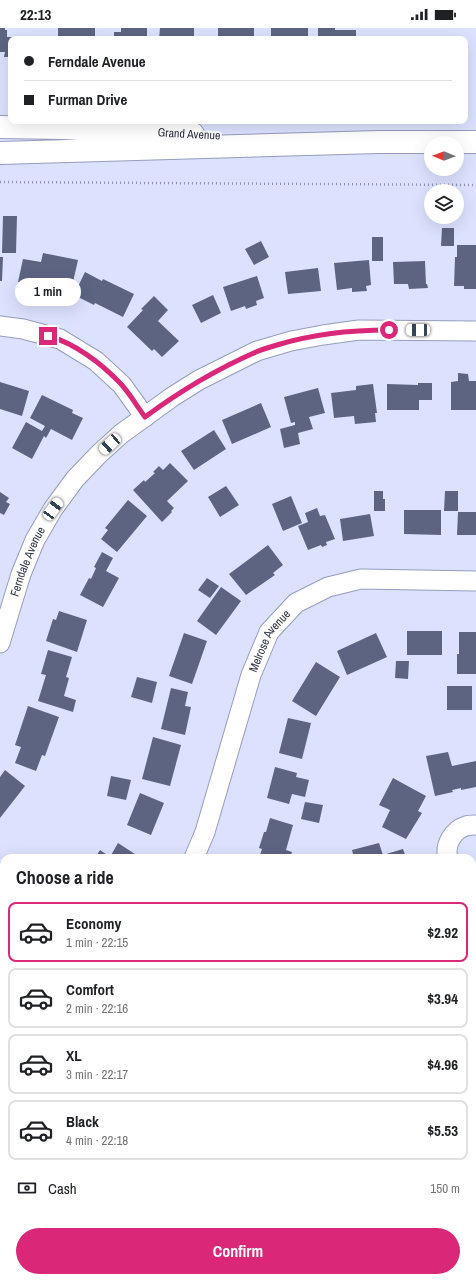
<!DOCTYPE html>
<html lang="en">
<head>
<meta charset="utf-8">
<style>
  :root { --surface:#fff; --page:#f2f2f2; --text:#202124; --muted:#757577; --line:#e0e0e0; --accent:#db2777 }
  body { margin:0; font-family:"Archivo Narrow",sans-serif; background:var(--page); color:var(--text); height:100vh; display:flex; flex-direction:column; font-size:15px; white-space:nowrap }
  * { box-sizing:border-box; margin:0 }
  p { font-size:13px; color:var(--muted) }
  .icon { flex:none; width:22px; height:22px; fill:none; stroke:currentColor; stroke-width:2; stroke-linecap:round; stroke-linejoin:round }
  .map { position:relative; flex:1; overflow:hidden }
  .details { position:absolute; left:0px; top:826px; width:476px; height:428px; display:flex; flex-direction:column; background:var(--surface); border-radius:12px 12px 0 0; box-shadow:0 4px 16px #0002 }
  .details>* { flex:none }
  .guide { position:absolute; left:8px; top:8px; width:460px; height:88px; border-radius:8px; box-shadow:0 4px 16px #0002; display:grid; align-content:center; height:88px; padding:0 16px; background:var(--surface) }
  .needle { width:26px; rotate:271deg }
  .tools { position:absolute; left:424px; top:108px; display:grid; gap:8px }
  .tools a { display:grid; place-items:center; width:40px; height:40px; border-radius:50%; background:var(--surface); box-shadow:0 4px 16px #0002; font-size:20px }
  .end { position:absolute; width:18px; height:18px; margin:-9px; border:5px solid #db2777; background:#fff; box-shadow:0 0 0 2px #fff }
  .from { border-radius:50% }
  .bubble { position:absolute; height:28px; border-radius:14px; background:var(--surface); box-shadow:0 4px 16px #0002; font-size:13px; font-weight:700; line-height:28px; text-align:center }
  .car { position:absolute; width:12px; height:24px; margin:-12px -6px; border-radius:5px; box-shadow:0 0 3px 1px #0007; background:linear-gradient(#fff 24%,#345 0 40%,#fff 0 76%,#345 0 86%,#fff 0) }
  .guide b { display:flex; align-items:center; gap:14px; height:38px; font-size:15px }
  .guide b+b { border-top:1px solid var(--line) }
  .guide i { width:10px; height:10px; background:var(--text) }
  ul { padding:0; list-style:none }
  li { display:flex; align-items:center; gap:12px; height:60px; margin:0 8px 6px; padding:0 8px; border:2px solid var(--line); border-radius:8px }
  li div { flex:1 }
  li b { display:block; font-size:15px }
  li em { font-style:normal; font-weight:700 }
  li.current { border-color:var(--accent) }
  li>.icon { width:36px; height:36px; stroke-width:1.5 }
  h2 { padding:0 16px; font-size:18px; line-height:48px }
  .pay { display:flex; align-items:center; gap:10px; height:44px; padding:0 16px; font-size:15px }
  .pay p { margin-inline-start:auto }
  .button { display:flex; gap:8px; margin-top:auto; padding:8px 16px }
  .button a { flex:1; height:46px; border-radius:24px; background:var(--accent); color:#fff; font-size:16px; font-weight:700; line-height:46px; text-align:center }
  .status { display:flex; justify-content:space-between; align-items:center; height:28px; padding:0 20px; background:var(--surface); direction:ltr }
  .status svg { height:11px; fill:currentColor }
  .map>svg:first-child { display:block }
</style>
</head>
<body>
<div class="status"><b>22:13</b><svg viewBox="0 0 49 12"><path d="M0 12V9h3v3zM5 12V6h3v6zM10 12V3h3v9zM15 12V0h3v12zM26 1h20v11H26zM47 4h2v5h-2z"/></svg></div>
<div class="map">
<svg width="476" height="1254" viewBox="0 0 476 1254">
  <rect width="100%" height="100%" fill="#dce2fe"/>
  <!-- building -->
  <path fill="#5d6482" d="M0,0H5V2H7V9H18V11H11V29H4L5,24H0Z
    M58,0H95V11H58Z
    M121,0H147V11H114V4H121Z
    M160,0H194V11H159Z
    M218,0H254V11H218Z
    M271,0H308V11H271Z
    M318,0H335V2H356V11H318Z
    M3,188H17L16,225H2Z
    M442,200H454V218H441Z
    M372,209H383V233H372Z
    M261,213L269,229L254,237L245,221Z
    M457,217H476V261H464V258H454L455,229H457Z
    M43,225L78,232L71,263L56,260L55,263L45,261L44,265L34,262L35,258L18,254L23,231L41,234Z
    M0,229H3L2,253H0Z
    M369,232L371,257L366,258L367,263L352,264V260L337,262L334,235Z
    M425,233L426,256H427L428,260L409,261L408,256H394L393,234Z
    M318,240L321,263L288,266L285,244Z
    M85,244L102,253L103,251L134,266L123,289L95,275L94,277L74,267Z
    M257,248L264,270L256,273L257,277L246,281L245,278L231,283L223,259Z
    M213,267L221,285L201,295L192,277Z
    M154,268L168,282L158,293L179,313L162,329L154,321L152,323L127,299L143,282L141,281Z
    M458,345L468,346L469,353H476V382H451V354L458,353Z
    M0,354L29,363L22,388L0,381Z
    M418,355H432V372H419V382H387V356L418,357Z
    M373,356L377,385H375L376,394L355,396L354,388L334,390L331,365L356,362V358Z
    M318,360L325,385L309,389L313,401L298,405L300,416L284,420L280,401L295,397V394L291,395L284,369Z
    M42,367L73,382L72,385L83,390L72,412L51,401L46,410L44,408L32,431L12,420L26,394L42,403L45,398L30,390Z
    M261,375L271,399L232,416L222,392Z
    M214,402L226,421L194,442L181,423Z
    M170,435L188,453L167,473L174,480L171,483L172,484L162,494L133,462L144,452L145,454L155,445L153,444L159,438L163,442Z
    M226,458L239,477L220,489L208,469Z
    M374,463H383V471H385V483H374Z
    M445,463H458V483H444Z
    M0,464L9,470L6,474L10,476L4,487L0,485Z
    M291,468L302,495L283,503L272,476Z
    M128,472L147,488L117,524L101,511L108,502L105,500Z
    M317,480L320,488L325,487L335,511L326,514L327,517L322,519L321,517L308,522L298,498L308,494L305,485Z
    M404,482H441V507L404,506Z
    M458,484H476V507H457Z
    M370,486L374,508L343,513L340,491Z
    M268,517L283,537L273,545L275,547L246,567L229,546Z
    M102,524L113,530L106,543L119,550L103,579L80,567L89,550L91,551L96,540L94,539Z
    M207,550L219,558L210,570L198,562Z
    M221,559L241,573L216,607L197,593Z
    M59,583L87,592L77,624L46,613L53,591L56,592Z
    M407,603H442V627H407Z
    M459,604H476V646H457V626H459Z
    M184,605L207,613L192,656L169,648Z
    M376,605L387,629L347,647L337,623Z
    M48,622L72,629L66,649L69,650L64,668L76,672L73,684L38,673L46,647L41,646Z
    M396,633H409L408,651L395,650Z
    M316,634L340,649L316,688L292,673Z
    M137,649L157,654L152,675L131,669Z
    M447,658H472V682H447Z
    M171,660L188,664L185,678L191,679L185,707L161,701Z
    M28,678L59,689L45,728L42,727L36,743L15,735L21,719L15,717Z
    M288,690L311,695L302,731L279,725Z
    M153,709L181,717L170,758L142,751Z
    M448,724L452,738L476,733V759L461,762V760L452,762L453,764L435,768L426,728Z
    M275,739L297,745L296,749L309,752L305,769L292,766L289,776L267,770Z
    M5,742L25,758L0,790V749Z
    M111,748L131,752L126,772L107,768Z
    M393,750L426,768L418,783L422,785L406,811L382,799L390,782L379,777Z
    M140,765L164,775L151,807L127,797Z
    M305,774L323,777L319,795L301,791Z
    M270,790L293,797L286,822L292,824L290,830H259L262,821L259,820L264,804H266Z
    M118,815L141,830H95L100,822L110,829Z
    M379,815L383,827L403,821L406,830H354L352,822Z
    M472,891L476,892L475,905H476V921L474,931H472Z
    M0,949L4,956V968L0,971Z
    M472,999H476V1023H472Z
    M0,1080L4,1081V1106L0,1105Z
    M472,1120H476V1167H472Z
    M0,1245H3L4,1250H26V1254H0Z
    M45,1250H97V1254H45Z
    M210,1250H230V1254H201V1252L210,1253Z
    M286,1250H297L296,1254H269L270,1252H286Z
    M371,1250H384V1254H371Z"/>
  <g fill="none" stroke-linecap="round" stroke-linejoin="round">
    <defs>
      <g id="street">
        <path d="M0,298L23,301L60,311L96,333L122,357L145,389"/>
        <path id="s1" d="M0,615L21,546L35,512L53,481L75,451L99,426L121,406L172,369L199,352L257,323L291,313L323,307L359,302L476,303"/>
        <path id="s2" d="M194,830L205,804L251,647L269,604L296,575L328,559L361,551L476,553"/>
        <path d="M448,830C444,817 453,802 466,798C469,797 473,797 476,797"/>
        <path d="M472,852H476"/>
        <path d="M0,1025L4,1023"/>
        <path d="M472,1071H476"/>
      </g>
      <path id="primary" d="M0,99L63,100L193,106
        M0,125L378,114H476"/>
    </defs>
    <!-- street casing -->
    <use href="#street" stroke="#959cbd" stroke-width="21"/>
    <!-- primary casing -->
    <use href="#primary" stroke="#959cbd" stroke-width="24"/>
    <!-- path -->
    <path stroke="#8f94aa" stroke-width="2.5" stroke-dasharray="1 3" stroke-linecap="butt" d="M0,154L476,157"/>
    <!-- street -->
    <use href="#street" stroke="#fff" stroke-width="19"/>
    <!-- primary -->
    <use href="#primary" stroke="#fff" stroke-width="22"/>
  </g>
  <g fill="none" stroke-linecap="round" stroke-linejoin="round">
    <!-- route -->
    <path stroke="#db2777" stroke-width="5" d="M48,308C75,315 102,336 121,356C130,366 137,378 145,389C180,363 217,341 256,324C263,321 270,319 277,317C313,306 351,302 389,302"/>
  </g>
  <g text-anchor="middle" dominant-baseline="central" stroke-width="4" stroke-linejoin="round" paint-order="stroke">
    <!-- street labels -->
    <g font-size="12" fill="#303341" stroke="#fff">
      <text transform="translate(189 106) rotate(3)">Grand Avenue</text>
      <text stroke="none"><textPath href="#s1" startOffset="86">Ferndale Avenue</textPath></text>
      <text stroke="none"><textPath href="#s2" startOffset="231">Melrose Avenue</textPath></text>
    </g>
  </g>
</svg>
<div class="tools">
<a><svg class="needle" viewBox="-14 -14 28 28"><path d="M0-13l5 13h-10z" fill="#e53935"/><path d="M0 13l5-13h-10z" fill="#757577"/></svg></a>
<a><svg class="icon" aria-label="layers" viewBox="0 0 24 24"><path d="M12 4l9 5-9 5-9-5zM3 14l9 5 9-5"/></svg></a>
</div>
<i class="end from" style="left:389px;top:302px"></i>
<i class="end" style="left:48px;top:308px"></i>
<div class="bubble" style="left:15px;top:250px;width:66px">1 min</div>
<i class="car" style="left:418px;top:302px;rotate:270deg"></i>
<i class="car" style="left:110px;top:416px;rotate:228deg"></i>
<i class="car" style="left:53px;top:481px;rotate:36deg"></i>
<div class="guide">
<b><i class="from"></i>Ferndale Avenue</b>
<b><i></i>Furman Drive</b>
</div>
<section class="details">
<h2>Choose a ride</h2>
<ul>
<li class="current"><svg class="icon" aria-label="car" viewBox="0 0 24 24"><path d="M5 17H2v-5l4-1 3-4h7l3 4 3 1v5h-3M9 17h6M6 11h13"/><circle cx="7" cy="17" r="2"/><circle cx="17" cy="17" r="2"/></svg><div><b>Economy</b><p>1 min · 22:15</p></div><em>$2.92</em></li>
<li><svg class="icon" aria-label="car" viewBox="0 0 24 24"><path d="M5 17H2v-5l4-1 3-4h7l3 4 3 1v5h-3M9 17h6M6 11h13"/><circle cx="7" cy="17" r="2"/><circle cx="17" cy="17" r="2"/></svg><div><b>Comfort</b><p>2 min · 22:16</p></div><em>$3.94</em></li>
<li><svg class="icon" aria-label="car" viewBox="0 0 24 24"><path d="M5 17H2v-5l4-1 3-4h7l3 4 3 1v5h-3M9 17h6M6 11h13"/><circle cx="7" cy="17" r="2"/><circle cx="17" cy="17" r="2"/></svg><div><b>XL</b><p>3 min · 22:17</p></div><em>$4.96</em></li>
<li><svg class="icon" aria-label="car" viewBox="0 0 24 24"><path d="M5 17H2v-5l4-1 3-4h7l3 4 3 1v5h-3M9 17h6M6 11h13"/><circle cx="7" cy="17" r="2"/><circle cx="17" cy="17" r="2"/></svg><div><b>Black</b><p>4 min · 22:18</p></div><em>$5.53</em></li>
</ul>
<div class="pay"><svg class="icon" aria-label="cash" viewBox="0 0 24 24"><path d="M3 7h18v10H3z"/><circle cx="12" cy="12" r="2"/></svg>Cash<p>150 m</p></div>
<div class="button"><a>Confirm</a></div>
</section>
</div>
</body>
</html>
